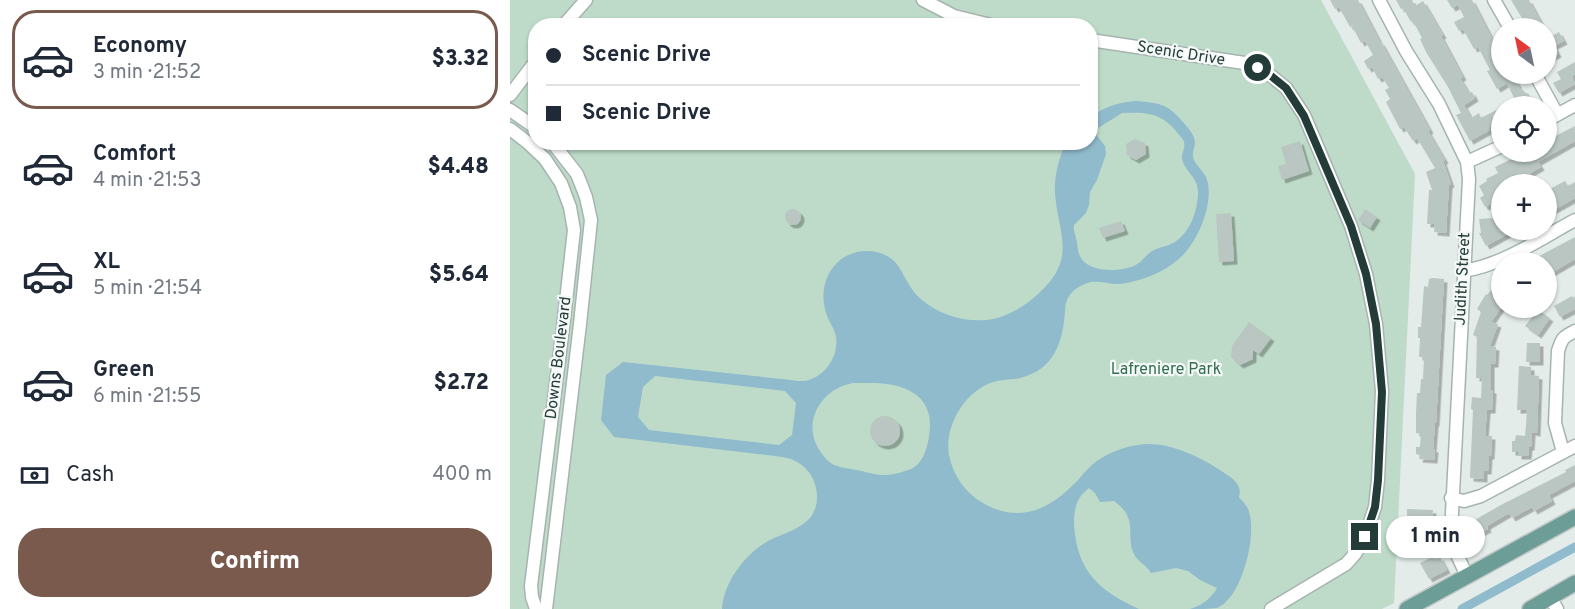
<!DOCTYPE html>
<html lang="en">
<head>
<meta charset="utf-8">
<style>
  :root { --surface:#fff; --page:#f2f2f3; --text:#1f2937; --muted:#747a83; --line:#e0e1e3; --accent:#795a4d }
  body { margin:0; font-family:Overpass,sans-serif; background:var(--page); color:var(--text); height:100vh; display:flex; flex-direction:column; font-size:22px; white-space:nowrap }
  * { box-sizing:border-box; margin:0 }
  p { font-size:20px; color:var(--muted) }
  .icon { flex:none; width:33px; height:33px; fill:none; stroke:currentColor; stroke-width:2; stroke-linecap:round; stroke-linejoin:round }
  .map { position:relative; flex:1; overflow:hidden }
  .drawer { display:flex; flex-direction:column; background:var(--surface); width:510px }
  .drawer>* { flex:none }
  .banner { position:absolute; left:18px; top:18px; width:570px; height:132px; border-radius:24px; box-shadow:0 2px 4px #0004; display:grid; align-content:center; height:132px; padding:0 18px; background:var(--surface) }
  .needle { width:39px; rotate:327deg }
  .fabs { position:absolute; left:981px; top:18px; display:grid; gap:12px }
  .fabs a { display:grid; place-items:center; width:66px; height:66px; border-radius:50%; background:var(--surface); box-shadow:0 2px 4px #0004; font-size:30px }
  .end { position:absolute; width:27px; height:27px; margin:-14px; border:8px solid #243c38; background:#fff; box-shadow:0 0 0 3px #fff }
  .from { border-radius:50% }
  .bubble { position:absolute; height:42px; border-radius:21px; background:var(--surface); box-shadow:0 2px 4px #0004; font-size:20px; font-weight:800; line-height:42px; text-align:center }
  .banner b { display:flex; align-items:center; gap:21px; height:57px; font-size:22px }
  .banner b+b { border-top:2px solid var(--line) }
  .banner i { width:15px; height:15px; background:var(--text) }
  ul { padding:10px 0 0; list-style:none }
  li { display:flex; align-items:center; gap:18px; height:99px; margin:0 12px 9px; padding:0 6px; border:3px solid transparent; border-radius:24px }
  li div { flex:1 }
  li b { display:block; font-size:22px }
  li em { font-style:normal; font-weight:800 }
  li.current { border-color:var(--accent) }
  li>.icon { width:54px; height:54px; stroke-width:1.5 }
  .pay { display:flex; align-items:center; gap:15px; height:66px; padding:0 18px; font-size:22px }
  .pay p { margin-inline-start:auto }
  .primary-button { display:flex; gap:12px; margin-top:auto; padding:12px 18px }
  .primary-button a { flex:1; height:69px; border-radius:24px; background:var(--accent); color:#fff; font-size:24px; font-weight:800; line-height:69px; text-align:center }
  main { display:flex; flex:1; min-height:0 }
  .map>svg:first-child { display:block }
</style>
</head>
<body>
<main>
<section class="drawer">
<ul>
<li class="current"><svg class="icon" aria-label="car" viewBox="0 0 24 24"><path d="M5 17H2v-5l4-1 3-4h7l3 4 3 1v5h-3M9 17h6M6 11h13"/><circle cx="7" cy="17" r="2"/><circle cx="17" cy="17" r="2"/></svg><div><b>Economy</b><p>3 min · 21:52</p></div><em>$3.32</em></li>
<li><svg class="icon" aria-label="car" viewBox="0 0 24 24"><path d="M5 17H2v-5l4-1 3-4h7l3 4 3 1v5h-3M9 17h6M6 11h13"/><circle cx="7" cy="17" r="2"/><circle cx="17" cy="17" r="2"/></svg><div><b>Comfort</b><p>4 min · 21:53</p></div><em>$4.48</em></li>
<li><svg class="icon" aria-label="car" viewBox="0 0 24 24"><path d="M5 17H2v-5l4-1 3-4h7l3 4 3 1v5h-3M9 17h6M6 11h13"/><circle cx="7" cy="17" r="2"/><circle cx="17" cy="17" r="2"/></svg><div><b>XL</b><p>5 min · 21:54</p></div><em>$5.64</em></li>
<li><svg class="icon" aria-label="car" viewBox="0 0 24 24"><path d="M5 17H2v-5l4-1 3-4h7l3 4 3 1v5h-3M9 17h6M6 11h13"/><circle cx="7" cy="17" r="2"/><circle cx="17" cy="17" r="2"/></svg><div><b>Green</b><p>6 min · 21:55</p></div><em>$2.72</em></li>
</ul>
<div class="pay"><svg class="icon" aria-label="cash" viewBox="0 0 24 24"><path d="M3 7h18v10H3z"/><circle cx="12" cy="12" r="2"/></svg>Cash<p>400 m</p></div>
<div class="primary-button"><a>Confirm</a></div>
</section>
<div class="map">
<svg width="1065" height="609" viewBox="0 0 1065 609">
  <defs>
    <filter id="shadow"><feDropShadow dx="3.5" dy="3.5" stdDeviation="0" flood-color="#0004"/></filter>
  </defs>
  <rect width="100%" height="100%" fill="#e3ece9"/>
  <!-- green -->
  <path fill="#bedbc9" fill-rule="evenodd" d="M0,0H811L905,174L884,603L872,609H0ZM26,26H580V142H26Z"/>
  <!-- water -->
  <path fill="#90bbcc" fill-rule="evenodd" d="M625,101C649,103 657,103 673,122C678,128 684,134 685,142C685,148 681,154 684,160C688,168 696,173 698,183C702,207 689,238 673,255C660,268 642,277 625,281C619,283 612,284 607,284C596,284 585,279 575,284C562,289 555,298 555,311C553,342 544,370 510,378C501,380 491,379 483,382C455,391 434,426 439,455C443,475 455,493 473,503C507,523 537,511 563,485C569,480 573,473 579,468C590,456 612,447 628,445C655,440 688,456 710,470C720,477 733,483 729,497C733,502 738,506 739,512C747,536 732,598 707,608C700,609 688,609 680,609C692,605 700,600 707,588L690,580L678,571L666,568L641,573C636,564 627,562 623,552C618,541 623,526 617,515C615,510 609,505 604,501L590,502L585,493L579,488C566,498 564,509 564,525C567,571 589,591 629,609H212C214,581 236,553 260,540C273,534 290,529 300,518C314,500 306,472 287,462C281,458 272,457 265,456L104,437L91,420L96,375L113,362L281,380C285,381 290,381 294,381C314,378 329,357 326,337C325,330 320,323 317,316C310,297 313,276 328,262C344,246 376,247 389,267C396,279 401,291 412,300C434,319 472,327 498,314C510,309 519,302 528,294C568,258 548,235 545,193C544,176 549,159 555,144L556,142H580L581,118C593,106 609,103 625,101ZM612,113C635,112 650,112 666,131C668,134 673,138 674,142C676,148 671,153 672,159C675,172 688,177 688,192C688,210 680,234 663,243C656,247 648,247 642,251C635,256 632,262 624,266C610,272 577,273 570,256C567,251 568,244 566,238C565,233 563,231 564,225L576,213L579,205L580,192L587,180L596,154L595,146L585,133V130ZM145,376L275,391L286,403L282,435L269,445L139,430L128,417L133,387ZM343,383C362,383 388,381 405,394C411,398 416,405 418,412C423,425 418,454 408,464C403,469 398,470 392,472C378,477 365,475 351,471C343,469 332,468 324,465C316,461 310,452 306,444C294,417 314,388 343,383Z"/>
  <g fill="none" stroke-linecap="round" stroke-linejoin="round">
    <!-- canal -->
    <path stroke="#90bbcc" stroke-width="9" d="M952,609L1065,547"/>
  </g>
  <!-- building -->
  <path fill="#b9c6c2" filter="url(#shadow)" d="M820,0H848L870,42H871L920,130L918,131L935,160L933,161L941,184L939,185L936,233L924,232L925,224H917L919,190H922L916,172L925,168L907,138L903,141L894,127L890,129L876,102L880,99L875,90L879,88L872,77L868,79L862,67L858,69L854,61L863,55L855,41L851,43L842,26L840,27L829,7L825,9Z
    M886,0H902L905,6L913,1L933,35L931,36L953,77L950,78L959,93L962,92L965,98L954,105L961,118L969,113L971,118L992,107V121L979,127L980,130L960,141L946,115L951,113L938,87L916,52L910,39L912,38L903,21L901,22L893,8L891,9Z
    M937,0H962L992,58V74H1002L1010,88H1011L1015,94L1018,93L1026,106H1004L1000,100L1004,98L997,83L987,89L977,71L980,70L968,47L964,49L953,29L949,31L944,22L954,17L948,5L942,8Z
    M1001,0H1019L1034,28H1018Z
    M1049,32L1054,41L1044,46L1048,54L1036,60V34L1039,38Z
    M1065,62V74L1062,76L1065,84L1049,93L1043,83L1051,79L1047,72Z
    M1065,126V141L1028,162L1031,167L1005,182L1004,180L995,184H992V187L985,190L990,199L975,207L970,198L974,195L969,186L977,181L976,179L988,173L985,167L1016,152H1036V141Z
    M625,139L635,143L636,154L626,160L617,155L616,144Z
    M790,141L799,171L772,180L768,166L776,164L771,147Z
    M1055,181L1058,186L1065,182V198L1042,211L1036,200V191Z
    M275 217a8 8 0 1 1 16 0a8 8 0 1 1-16 0Z
    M855,209L867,217L860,228L848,220Z
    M721,213L724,261L709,262L706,214Z
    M992,214V230H1005L976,246L969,233H971L969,219L984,218Z
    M611,221L615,231L593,238L589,228Z
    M1065,237V259L1036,276V262H1018Z
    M922,278L934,279L926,423H925L923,449H925L924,460L909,459L910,455L906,454V447H910L911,434L906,433V413L907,393H910L911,379H913L914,357H909L910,338H908V327H911L914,286L918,287L919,279Z
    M992,278V306L981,322L988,324L980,346L986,347L985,364H981V390H983L982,410H977L975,436H982L981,456H979L978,471H974V479L960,478L963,410L961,409L962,397L971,398L972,378H966L967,337L963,335L971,312L967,309L976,294L977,295Z
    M1062,296L1063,298L1065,296V309L1050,317L1044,306Z
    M1028,310L1040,318L1028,335L1015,326Z
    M739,322L761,338L749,354L743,350V359L730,365L721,357L722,346Z
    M1017,343H1030V362H1016Z
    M1009,366L1021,367V375L1029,376L1027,433L1022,432L1021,447H1019L1018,456H1008V452H1002V441H1005L1006,435L1015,436L1016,425L1017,410H1007Z
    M360 431a15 15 0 1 1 30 0a15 15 0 1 1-30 0Z
    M1065,465V481L1039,495L1042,501L1024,511L1022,507L1002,518L999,513L977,526L978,529L960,538L954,526L991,505L1056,472L1055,470Z
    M897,509L923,510L921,533L892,532V523L897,524Z
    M924,556L926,559L930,557L937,570L919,579L910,563Z"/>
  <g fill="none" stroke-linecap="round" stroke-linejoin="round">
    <defs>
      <path id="minor" d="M413,0L444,16L485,26
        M869,0L896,51L929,104L957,162L959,179L941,533L942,544L957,576
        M984,0L1000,28
        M53,26L76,0
        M580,40L741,64L755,71L776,88L794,115L841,226L856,274L866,324L872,391L868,480L865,507L855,537L845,554L836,564L761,609
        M1025,74L1047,114
        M0,95L26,61
        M0,110L26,128
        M1036,121L1065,105
        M0,129L17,142L35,159L51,183L60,207L64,230L54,319L21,586L22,597L26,609
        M957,162L992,146
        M953,271C993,265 1030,239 1065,220
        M1053,452L1045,423L1048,351C1052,338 1053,337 1065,331
        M941,498L954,501L971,496L1065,446
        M1040,597L1047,609
        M36,609L70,324L81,220L76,197L67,174L42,142"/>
      <path id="major" d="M897,609L1065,517
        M1020,609L1065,583"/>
    </defs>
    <!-- minor casing -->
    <use href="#minor" stroke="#a6b4b0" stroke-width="15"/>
    <!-- major casing -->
    <use href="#major" stroke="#c2c8c7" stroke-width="18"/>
    <!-- minor -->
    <use href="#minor" stroke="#fff" stroke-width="12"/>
    <!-- major -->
    <use href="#major" stroke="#6c9d97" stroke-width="15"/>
  </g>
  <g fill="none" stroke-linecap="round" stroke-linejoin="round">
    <!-- route -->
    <path stroke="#243c38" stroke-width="8" d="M748,68L755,71L776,88L794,116L841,226L856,274L866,324L872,392L868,480L865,507L855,537"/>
  </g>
  <g text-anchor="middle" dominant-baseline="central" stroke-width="4.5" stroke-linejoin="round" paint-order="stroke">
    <!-- street labels -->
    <g font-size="16" fill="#243c38" stroke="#f4f8f7">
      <text transform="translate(671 54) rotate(9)">Scenic Drive</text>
      <text transform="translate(953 279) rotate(-87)">Judith Street</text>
      <text transform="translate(49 358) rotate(-83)">Downs Boulevard</text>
    </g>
    <!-- park labels -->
    <g font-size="16" fill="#326f51" stroke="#f4f8f7">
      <text x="656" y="370">Lafreniere Park</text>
    </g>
  </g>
</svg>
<div class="fabs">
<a><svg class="needle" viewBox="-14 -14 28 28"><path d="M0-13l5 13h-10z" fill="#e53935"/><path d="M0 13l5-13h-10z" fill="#747a83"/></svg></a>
<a><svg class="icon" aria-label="locate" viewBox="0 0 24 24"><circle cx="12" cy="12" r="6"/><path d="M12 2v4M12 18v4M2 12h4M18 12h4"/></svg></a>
<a>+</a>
<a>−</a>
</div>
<i class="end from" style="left:748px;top:68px"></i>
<i class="end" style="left:855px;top:537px"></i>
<div class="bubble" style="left:876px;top:516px;width:99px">1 min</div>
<div class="banner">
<b><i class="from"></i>Scenic Drive</b>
<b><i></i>Scenic Drive</b>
</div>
</div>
</main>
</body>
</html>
